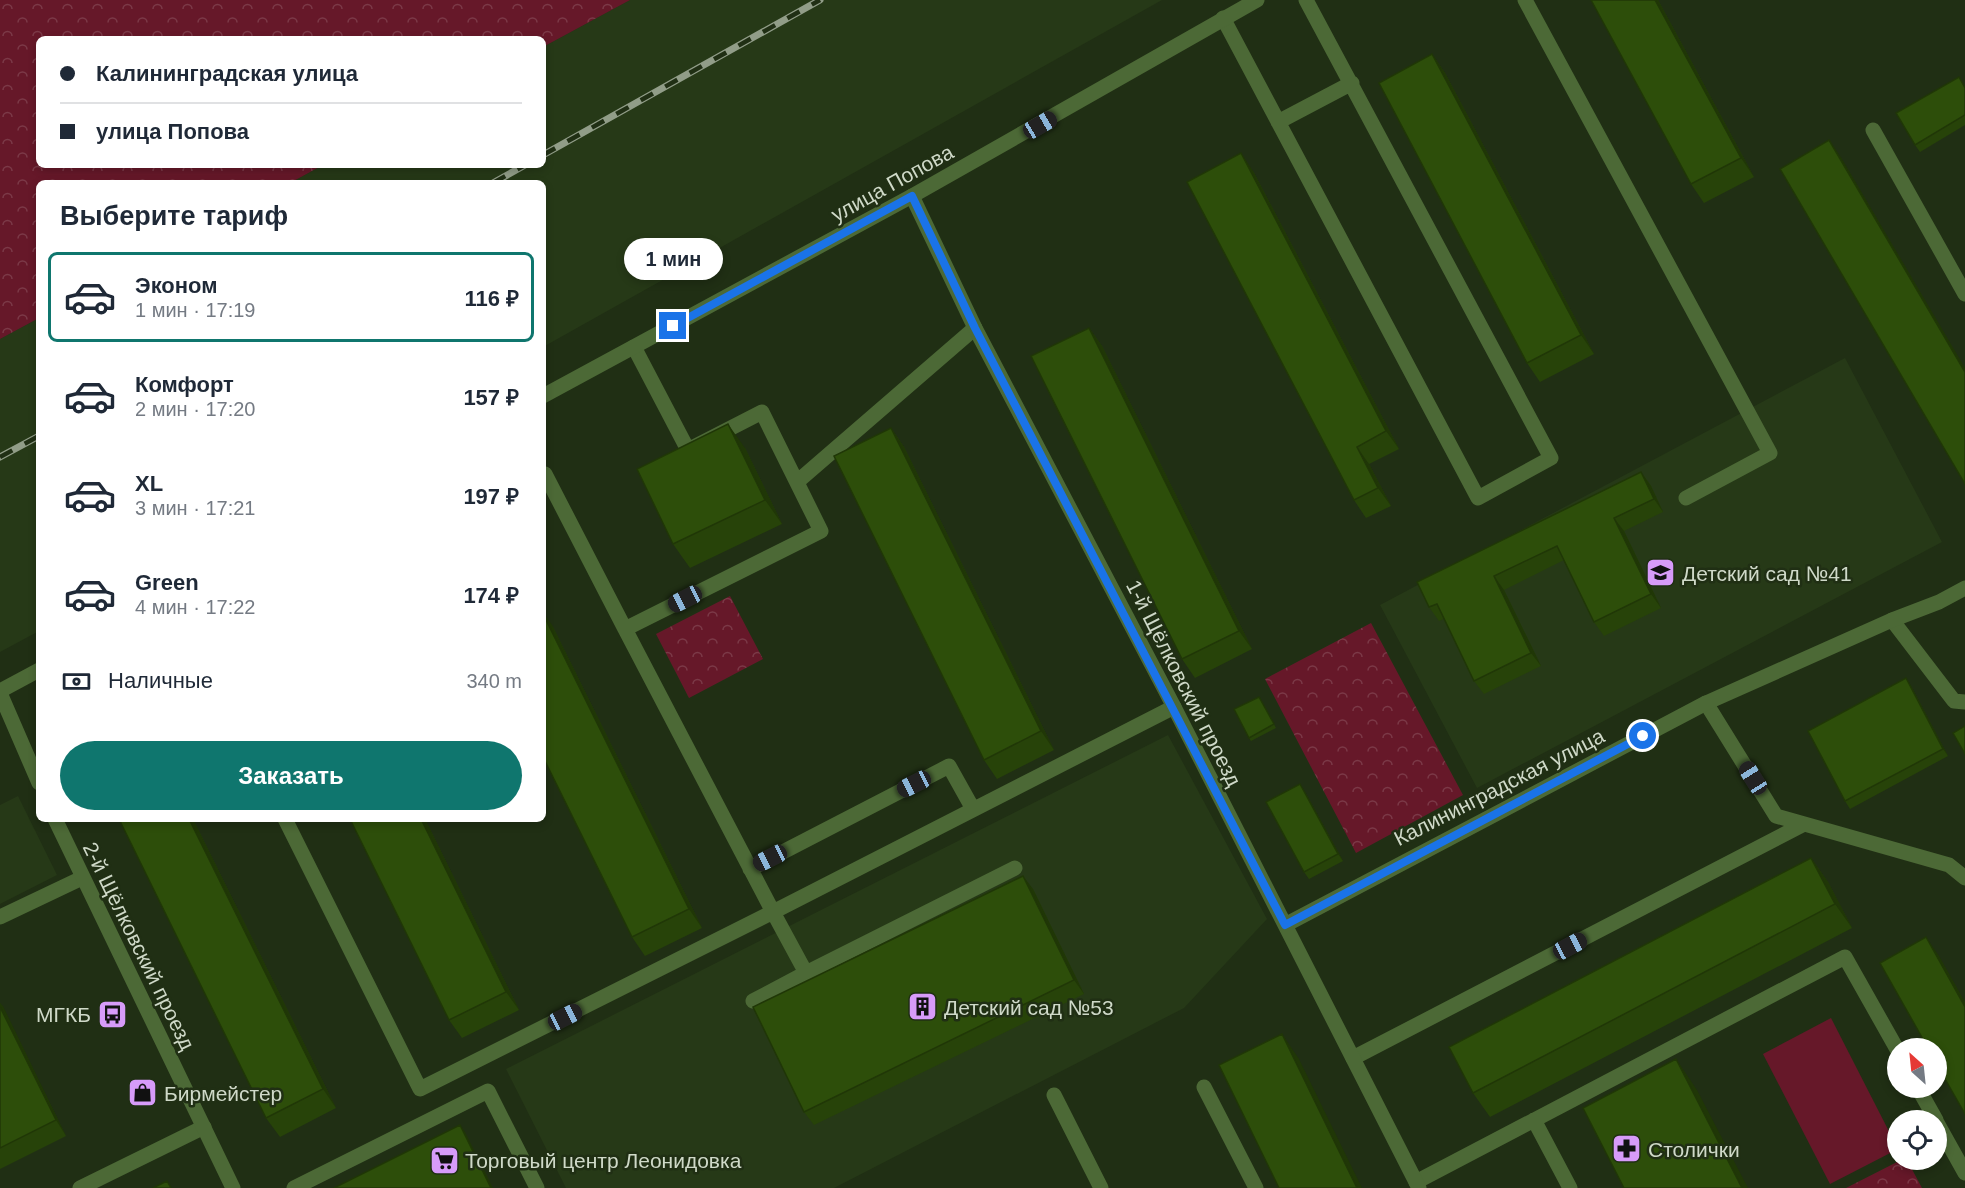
<!DOCTYPE html>
<html lang="ru">
<head>
<meta charset="utf-8">
<style>
  :root { --surface:#fff; --page:#f6f6f7; --text:#1f2937; --muted:#747a83; --line:#e0e1e3; --accent:#0f766e }
  body { margin:0; font-family:Arial,sans-serif; background:var(--page); color:var(--text); height:100vh; display:flex; flex-direction:column; font-size:22px; white-space:nowrap }
  * { box-sizing:border-box; margin:0 }
  p { font-size:20px; color:var(--muted) }
  .icon { flex:none; width:33px; height:33px; fill:none; stroke:currentColor; stroke-width:2; stroke-linecap:round; stroke-linejoin:round }
  .map { position:relative; flex:1; overflow:hidden }
  .sheet { position:absolute; left:36px; top:180px; width:510px; height:642px; display:flex; flex-direction:column; background:var(--surface); border-radius:9px; box-shadow:0 3px 9px #0003 }
  .sheet>* { flex:none }
  .banner { position:absolute; left:36px; top:36px; width:510px; height:132px; border-radius:9px; box-shadow:0 3px 9px #0003; display:grid; align-content:center; height:132px; padding:0 24px; background:var(--surface) }
  .needle { width:39px; rotate:333deg }
  .buttons { position:absolute; left:1887px; top:1038px; display:grid; gap:12px }
  .buttons a { display:grid; place-items:center; width:60px; height:60px; border-radius:50%; background:var(--surface); box-shadow:0 3px 9px #0003; font-size:30px }
  .end { position:absolute; width:27px; height:27px; margin:-14px; border:8px solid #1a73e8; background:#fff; box-shadow:0 0 0 3px #fff }
  .from { border-radius:50% }
  .bubble { position:absolute; height:42px; border-radius:21px; background:var(--surface); box-shadow:0 3px 9px #0003; font-size:20px; font-weight:800; line-height:42px; text-align:center }
  .car { position:absolute; width:18px; height:36px; margin:-18px -9px; border-radius:8px; box-shadow:0 0 4px 2px #0007; background:linear-gradient(#222 24%,#8ab4d8 0 40%,#222 0 76%,#8ab4d8 0 86%,#222 0) }
  .banner b { display:flex; align-items:center; gap:21px; height:57px; font-size:22px }
  .banner b+b { border-top:2px solid var(--line) }
  .banner i { width:15px; height:15px; background:var(--text) }
  ul { padding:0; list-style:none }
  li { display:flex; align-items:center; gap:18px; height:90px; margin:0 12px 9px; padding:0 12px; border:3px solid transparent; border-radius:9px }
  li div { flex:1 }
  li b { display:block; font-size:22px }
  li em { font-style:normal; font-weight:800 }
  li.on { border-color:var(--accent) }
  li>.icon { width:54px; height:54px; stroke-width:1.5 }
  h2 { padding:0 24px; font-size:27px; line-height:72px }
  .pay { display:flex; align-items:center; gap:15px; height:66px; padding:0 24px; font-size:22px }
  .pay p { margin-inline-start:auto }
  .primary-button { display:flex; gap:12px; margin-top:auto; padding:12px 24px }
  .primary-button a { flex:1; height:69px; border-radius:36px; background:var(--accent); color:#fff; font-size:24px; font-weight:800; line-height:69px; text-align:center }
  .map>svg:first-child { display:block }
</style>
</head>
<body>
<div class="map">
<svg width="1965" height="1188" viewBox="0 0 1965 1188">
  <defs>
    <pattern id="park-crowns" width="20" height="18" patternUnits="userSpaceOnUse" patternTransform="scale(1.5)"><rect width="20" height="18" fill="#661829"/><path d="M2 6a3 3 0 1 1 6 0M12 15a3 3 0 1 1 6 0" fill="none" stroke="#7b3947"/></pattern>
  </defs>
  <rect width="100%" height="100%" fill="#202f14"/>
  <!-- built -->
  <path fill="#263917" d="M630,0H1162L543,347V183H290L323,165H543V47Z
    M39,318V631L0,652V339Z
    M1845,358L1942,542L1477,788L1380,605Z
    M1168,735L1267,919L1184,1008L834,1188H566L506,1069Z
    M18,796L57,875L0,904V805Z"/>
  <!-- grass -->
  <path fill="#661829" d="M1831,1018L1898,1149L1830,1184L1763,1054Z"/>
  <!-- park -->
  <path fill="url(#park-crowns)" d="M0,0H630L543,47V39H39V165H323L290,183H39V318L0,339Z
    M730,596L763,659L689,698L656,634Z
    M1371,623L1463,795L1356,853L1265,679Z
    M1901,1160H1907L1922,1188H1846Z"/>
  <g fill="none" stroke-linecap="round" stroke-linejoin="round">
    <!-- service -->
    <path stroke="#4c6936" stroke-width="15" d="M1525,0L1770,453L1686,498
      M1223,18L1478,498L1551,458L1306,0
      M1278,122L1352,83
      M1873,130L1965,294
      M634,347L688,450L762,412L821,531L625,629L773,912L1174,707
      M545,474L625,629
      M797,482L975,328
      M1892,620L1954,701L1965,702
      M1706,703L1776,816L1949,865L1965,878
      M285,819L420,1089L773,912L806,973L1015,868
      M750,869L949,766L973,809
      M0,917L82,878
      M753,1001L806,973
      M1353,1058L1804,824
      M1204,1087L1256,1188
      M1918,1088L1936,1120
      M1054,1095L1101,1188
      M1534,1120L1570,1188
      M1936,1121L1965,1173
      M1416,1182L1845,957L1898,1051
      M294,1188L488,1091L537,1188"/>
    <!-- minor -->
    <path stroke="#4c6936" stroke-width="15" d="M912,196L975,328L1174,707L1419,1188
      M1285,925L1706,703L1892,620L1939,602L1965,588
      M80,1188L204,1127"/>
    <!-- tertiary -->
    <path stroke="#4c6936" stroke-width="15" d="M543,396L912,196L1257,0
      M0,691L39,670
      M0,693L39,783
      M55,819L233,1188"/>
    <defs>
      <path id="rail" d="M543,155L820,0
        M493,183L525,165
        M0,457L39,436"/>
    </defs>
    <!-- rail casing -->
    <use href="#rail" stroke="#919d88" stroke-width="7"/>
    <!-- rail -->
    <use href="#rail" stroke="#202f14" stroke-width="4.5" stroke-dasharray="14" stroke-linecap="butt"/>
  </g>
  <!-- wall -->
  <path fill="#274309" d="M1591,0H1658L1754,177L1704,203L1691,184Z
    M1432,54L1445,73L1594,354L1540,382L1527,363Z
    M1965,87V125L1920,152L1915,145Z
    M1253,171L1399,449L1369,464L1391,506L1366,518L1354,500Z
    M1089,328L1102,346L1252,649L1195,678L1182,659Z
    M891,428L904,447L1054,750L997,779L984,760Z
    M745,448L782,524L690,568L673,544Z
    M1641,472L1651,486L1663,512L1624,531L1661,608L1604,636L1594,622L1564,560L1504,590L1541,666L1484,694L1474,681L1444,619L1439,621L1429,607Z
    M552,625L702,928L645,956L632,937Z
    M1911,686L1948,756L1850,809L1845,801Z
    M1259,697L1276,728L1251,741L1249,738Z
    M1305,792L1343,861L1309,879L1304,872Z
    M119,819H193L336,1108L280,1137L266,1118Z
    M350,819H425L519,1010L462,1038L449,1020Z
    M1811,858L1828,882L1852,928L1490,1117L1473,1093Z
    M1033,889L1084,994L814,1125L804,1112Z
    M0,1003L66,1136L0,1169Z"/>
  <!-- shaded-wall -->
  <path fill="#203707" d="M1655,0H1658L1754,177L1741,158Z
    M1432,54L1445,73L1594,354L1581,335Z
    M1829,140L1842,159L1965,368V372Z
    M1241,153L1253,171L1399,449L1386,431Z
    M1089,328L1102,346L1252,649L1239,631Z
    M728,424L745,448L782,524L765,500Z
    M891,428L904,447L1054,750L1041,731Z
    M1357,447L1369,464L1391,506L1378,488Z
    M1641,472L1651,486L1663,512L1654,499Z
    M1614,518L1624,531L1661,608L1651,594Z
    M1494,576L1504,590L1541,666L1531,653Z
    M543,612L552,625L702,928L689,909L543,614Z
    M1906,678L1911,686L1948,756L1943,749Z
    M1300,784L1305,792L1343,861L1338,854Z
    M189,819H193L336,1108L323,1089Z
    M421,819H425L519,1010L506,992Z
    M1811,858L1828,882L1852,928L1835,904Z
    M1023,876L1033,889L1084,994L1074,980Z
    M1926,937L1939,956L1965,1002V1007Z
    M0,1003L3,1006L66,1136L56,1120L0,1007Z
    M1282,1034L1299,1059L1362,1188H1357Z
    M1676,1059L1697,1090L1748,1188H1742Z
    M460,1125L465,1132L493,1188H491Z"/>
  <!-- building -->
  <path fill="#2d4e0a" stroke="#203707" stroke-width="1.5" d="M1591,0H1655L1741,158L1691,184Z
    M1432,54L1581,335L1527,363L1379,83Z
    M1959,77L1965,88V115L1915,145L1896,113Z
    M1829,140L1965,372V484L1780,169Z
    M1241,153L1386,431L1357,447L1378,488L1354,500L1187,182Z
    M1089,328L1239,631L1182,659L1031,356Z
    M728,424L765,500L673,544L637,469Z
    M891,428L1041,731L984,760L834,456Z
    M1641,472L1654,499L1614,518L1651,594L1594,622L1557,546L1494,576L1531,653L1474,681L1437,604L1429,607L1417,582Z
    M543,614L689,909L632,937L543,757Z
    M1906,678L1943,749L1845,801L1808,731Z
    M1259,697L1274,724L1249,738L1234,709Z
    M1965,726V754L1953,733Z
    M1300,784L1338,854L1304,872L1266,802Z
    M119,819H189L323,1089L266,1118Z
    M350,819H421L506,992L449,1020Z
    M1811,858L1835,904L1473,1093L1449,1047Z
    M1023,876L1074,980L804,1112L753,1007Z
    M1926,937L1965,1007V1114L1936,1063V1048H1928L1880,963Z
    M0,1007L56,1120L0,1148Z
    M1282,1034L1357,1188H1279L1219,1065Z
    M1676,1059L1742,1188H1624L1583,1108Z
    M460,1125L491,1188H334Z
    M167,1181L171,1188H153Z"/>
  <g fill="none" stroke-linecap="round" stroke-linejoin="round">
    <!-- route -->
    <path stroke="#1a73e8" stroke-width="8" d="M673,326L912,196L975,328L1285,925L1643,736"/>
  </g>
  <!-- icons -->
  <defs>
    <symbol id="school-square" viewBox="-11 -11 22 22"><rect x="-9" y="-9" width="18" height="18" rx="4" fill="#d79bf9" stroke="#202f14"/><path d="M0-5L7-2L0 1L-7-2ZM-4 1L0 2.5L4 1V4Q0 6-4 4Z" fill="#111"/></symbol>
    <symbol id="building-square" viewBox="-11 -11 22 22"><rect x="-9" y="-9" width="18" height="18" rx="4" fill="#d79bf9" stroke="#202f14"/><path d="M-4-6H4V6H1V3H-1V6H-4ZM-2.5-4.3h1.7v1.8h-1.7ZM.8-4.3h1.7v1.8H.8ZM-2.5-1h1.7V.8h-1.7ZM.8-1h1.7V.8H.8Z" fill="#111"/></symbol>
    <symbol id="bus-square" viewBox="-11 -11 22 22"><rect x="-9" y="-9" width="18" height="18" rx="4" fill="#d79bf9" stroke="#202f14"/><path d="M-5-6H5V4H4V6H2V4H-2V6H-4V4H-5ZM-3.5-4V0h7V-4ZM-3.5 1.2v1.5H-2V1.2ZM2 1.2v1.5H3.5V1.2Z" fill="#111"/></symbol>
    <symbol id="shop-square" viewBox="-11 -11 22 22"><rect x="-9" y="-9" width="18" height="18" rx="4" fill="#d79bf9" stroke="#202f14"/><path d="M-5-2.5h2.3a2.7 3.5 0 0 1 5.4 0H5L5.5 6h-11ZM-1.5-2.5h3a1.5 2.3 0 0 0-3 0Z" fill="#111"/></symbol>
    <symbol id="pharmacy-square" viewBox="-11 -11 22 22"><rect x="-9" y="-9" width="18" height="18" rx="4" fill="#d79bf9" stroke="#202f14"/><path d="M-2-6h4v4h4v4h-4v4h-4v-4h-4v-4h4Z" fill="#111"/></symbol>
    <symbol id="supermarket-square" viewBox="-11 -11 22 22"><rect x="-9" y="-9" width="18" height="18" rx="4" fill="#d79bf9" stroke="#202f14"/><path d="M-6-5.5h2.5l.6 2H6L4.5 2H-2.5L-4.4-4H-6ZM-1.5 3.2a1.3 1.3 0 1 0 .1 0ZM3 3.2a1.3 1.3 0 1 0 .1 0Z" fill="#111"/></symbol>
  </defs>
  <g fill-rule="evenodd">
    <use href="#school-square" x="1644" y="556" width="33" height="33"/>
    <use href="#building-square" x="906" y="990" width="33" height="33"/>
    <use href="#bus-square" x="96" y="998" width="33" height="33"/>
    <use href="#shop-square" x="126" y="1076" width="33" height="33"/>
    <use href="#pharmacy-square" x="1610" y="1132" width="33" height="33"/>
    <use href="#supermarket-square" x="428" y="1144" width="33" height="33"/>
  </g>
  <g text-anchor="middle" dominant-baseline="central" stroke-width="5" stroke-linejoin="round" paint-order="stroke">
    <!-- street labels -->
    <g font-size="21" fill="#cfd9c8" stroke="#202f14">
      <text transform="translate(892 183) rotate(-29)">улица Попова</text>
      <text transform="translate(1184 683) rotate(63)">1-й Щёлковский проезд</text>
      <text transform="translate(1499 787) rotate(-27)">Калининградская улица</text>
      <text transform="translate(139 946) rotate(64)">2-й Щёлковский проезд</text>
    </g>
    <!-- poi labels -->
    <g font-size="21" fill="#cfd9c8" stroke="#202f14" text-anchor="start">
      <text x="1682" y="573">Детский сад №41</text>
      <text x="944" y="1007">Детский сад №53</text>
      <text x="91" y="1014" text-anchor="end">МГКБ</text>
      <text x="164" y="1093">Бирмейстер</text>
      <text x="1648" y="1149">Столички</text>
      <text x="465" y="1160">Торговый центр Леонидовка</text>
    </g>
  </g>
</svg>
<div class="buttons">
<a><svg class="needle" viewBox="-14 -14 28 28"><path d="M0-13l5 13h-10z" fill="#e53935"/><path d="M0 13l5-13h-10z" fill="#747a83"/></svg></a>
<a><svg class="icon" aria-label="locate" viewBox="0 0 24 24"><circle cx="12" cy="12" r="6"/><path d="M12 2v4M12 18v4M2 12h4M18 12h4"/></svg></a>
</div>
<i class="end from" style="left:1643px;top:736px"></i>
<i class="end" style="left:673px;top:326px"></i>
<div class="bubble" style="left:624px;top:238px;width:99px">1 мин</div>
<i class="car" style="left:1040px;top:125px;rotate:60deg"></i>
<i class="car" style="left:685px;top:599px;rotate:243deg"></i>
<i class="car" style="left:1753px;top:778px;rotate:328deg"></i>
<i class="car" style="left:914px;top:784px;rotate:243deg"></i>
<i class="car" style="left:770px;top:858px;rotate:243deg"></i>
<i class="car" style="left:1570px;top:946px;rotate:62deg"></i>
<i class="car" style="left:565px;top:1017px;rotate:63deg"></i>
<div class="banner">
<b><i class="from"></i>Калининградская улица</b>
<b><i></i>улица Попова</b>
</div>
<section class="sheet">
<h2>Выберите тариф</h2>
<ul>
<li class="on"><svg class="icon" aria-label="car" viewBox="0 0 24 24"><path d="M5 17H2v-5l4-1 3-4h7l3 4 3 1v5h-3M9 17h6M6 11h13"/><circle cx="7" cy="17" r="2"/><circle cx="17" cy="17" r="2"/></svg><div><b>Эконом</b><p>1 мин · 17:19</p></div><em>116 ₽</em></li>
<li><svg class="icon" aria-label="car" viewBox="0 0 24 24"><path d="M5 17H2v-5l4-1 3-4h7l3 4 3 1v5h-3M9 17h6M6 11h13"/><circle cx="7" cy="17" r="2"/><circle cx="17" cy="17" r="2"/></svg><div><b>Комфорт</b><p>2 мин · 17:20</p></div><em>157 ₽</em></li>
<li><svg class="icon" aria-label="car" viewBox="0 0 24 24"><path d="M5 17H2v-5l4-1 3-4h7l3 4 3 1v5h-3M9 17h6M6 11h13"/><circle cx="7" cy="17" r="2"/><circle cx="17" cy="17" r="2"/></svg><div><b>XL</b><p>3 мин · 17:21</p></div><em>197 ₽</em></li>
<li><svg class="icon" aria-label="car" viewBox="0 0 24 24"><path d="M5 17H2v-5l4-1 3-4h7l3 4 3 1v5h-3M9 17h6M6 11h13"/><circle cx="7" cy="17" r="2"/><circle cx="17" cy="17" r="2"/></svg><div><b>Green</b><p>4 мин · 17:22</p></div><em>174 ₽</em></li>
</ul>
<div class="pay"><svg class="icon" aria-label="cash" viewBox="0 0 24 24"><path d="M3 7h18v10H3z"/><circle cx="12" cy="12" r="2"/></svg>Наличные<p>340 m</p></div>
<div class="primary-button"><a>Заказать</a></div>
</section>
</div>
</body>
</html>
